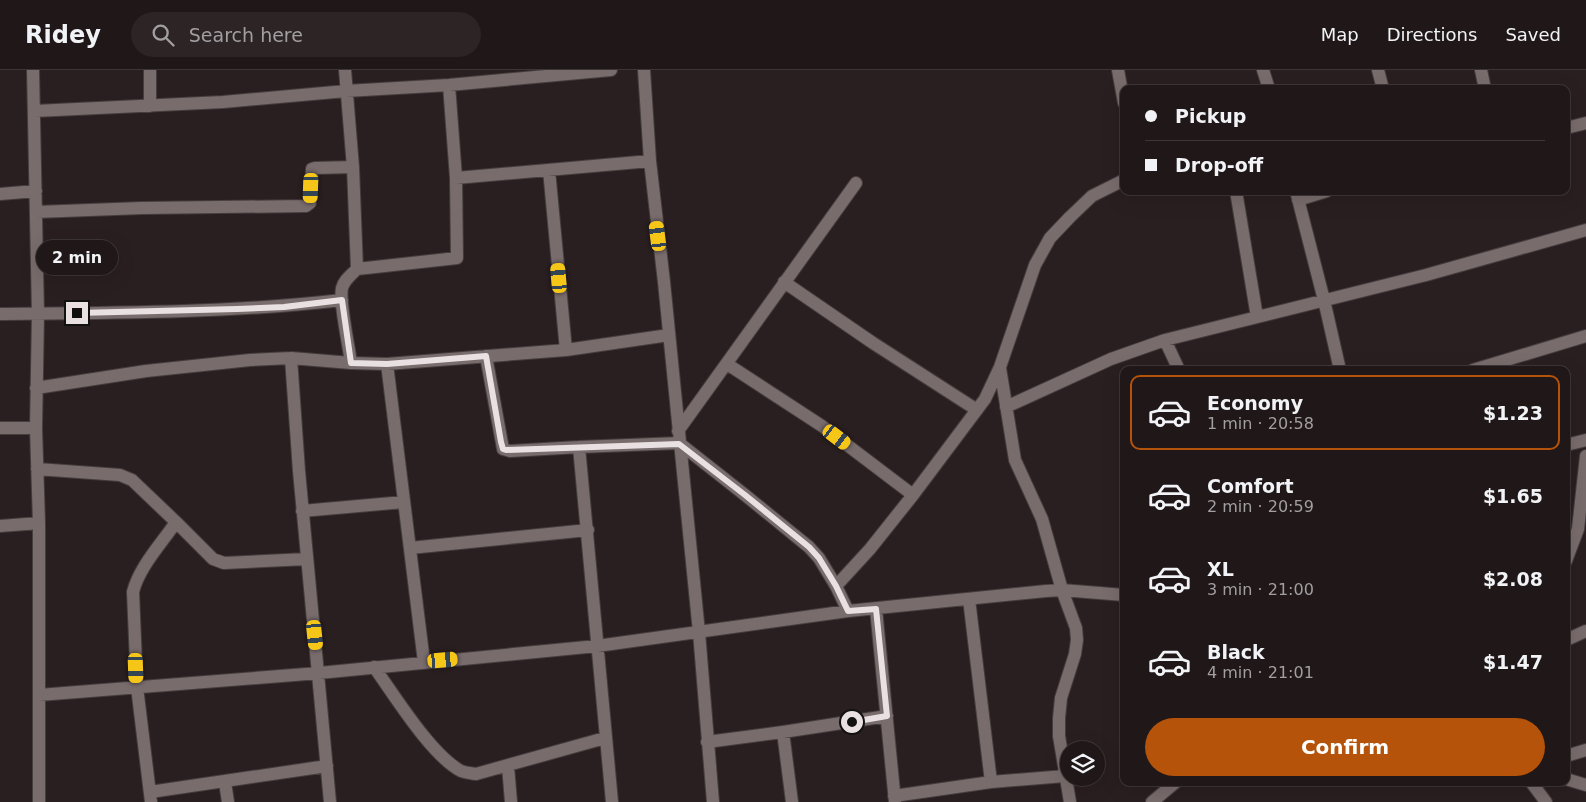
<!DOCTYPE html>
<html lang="en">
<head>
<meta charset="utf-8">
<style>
  :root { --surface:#201718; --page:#2d2425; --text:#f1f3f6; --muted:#a29fa2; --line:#3d3637; --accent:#b45309 }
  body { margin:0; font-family:"DejaVu Sans",sans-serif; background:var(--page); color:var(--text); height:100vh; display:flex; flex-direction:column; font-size:19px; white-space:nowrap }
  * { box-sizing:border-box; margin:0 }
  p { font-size:16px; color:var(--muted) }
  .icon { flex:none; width:28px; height:28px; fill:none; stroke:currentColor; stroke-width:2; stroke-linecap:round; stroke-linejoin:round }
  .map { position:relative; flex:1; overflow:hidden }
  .side { position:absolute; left:1120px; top:296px; width:450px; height:420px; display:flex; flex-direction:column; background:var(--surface); border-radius:10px; box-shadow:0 5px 20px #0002,0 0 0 1px var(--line) }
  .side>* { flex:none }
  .banner { position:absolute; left:1120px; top:15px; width:450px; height:110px; border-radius:10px; box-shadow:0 5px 20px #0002,0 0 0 1px var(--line); display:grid; align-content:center; height:110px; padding:0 25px; background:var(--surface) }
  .buttons { position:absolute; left:1060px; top:671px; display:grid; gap:10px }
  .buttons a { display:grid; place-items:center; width:45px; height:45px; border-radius:50%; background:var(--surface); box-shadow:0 5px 20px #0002,0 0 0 1px var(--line); font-size:25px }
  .end { position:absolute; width:22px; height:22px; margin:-11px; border:6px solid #e8e0e1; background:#111; box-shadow:0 0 0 2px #111 }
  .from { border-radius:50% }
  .bubble { position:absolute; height:35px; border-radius:18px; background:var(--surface); box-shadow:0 5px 20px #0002,0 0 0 1px var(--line); font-size:16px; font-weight:700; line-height:35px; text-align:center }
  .car { position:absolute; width:15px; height:30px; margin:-15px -8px; border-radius:6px; box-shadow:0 0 4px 1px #0007; background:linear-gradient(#f5c518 24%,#345 0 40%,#f5c518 0 76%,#345 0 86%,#f5c518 0) }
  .banner b { display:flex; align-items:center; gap:18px; height:48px; font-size:19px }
  .banner b+b { border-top:1px solid var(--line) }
  .banner i { width:12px; height:12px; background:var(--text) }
  ul { padding:9px 0 0; list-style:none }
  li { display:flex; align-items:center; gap:15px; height:75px; margin:0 10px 8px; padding:0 15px; border:2px solid transparent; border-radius:10px }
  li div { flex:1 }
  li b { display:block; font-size:19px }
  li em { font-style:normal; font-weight:700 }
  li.selected { border-color:var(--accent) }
  li>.icon { width:45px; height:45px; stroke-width:1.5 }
  .button { display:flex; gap:10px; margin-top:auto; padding:10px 25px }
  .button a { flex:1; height:58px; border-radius:30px; background:var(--accent); color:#fff; font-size:20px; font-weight:700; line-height:58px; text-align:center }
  header { display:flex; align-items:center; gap:30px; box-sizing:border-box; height:70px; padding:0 25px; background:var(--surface); border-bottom:1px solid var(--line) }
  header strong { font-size:24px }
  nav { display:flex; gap:28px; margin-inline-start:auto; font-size:18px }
  .search { width:350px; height:45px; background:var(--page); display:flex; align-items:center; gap:12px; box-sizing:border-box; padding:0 18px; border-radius:28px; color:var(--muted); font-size:19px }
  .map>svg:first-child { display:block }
</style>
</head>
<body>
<header>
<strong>Ridey</strong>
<div class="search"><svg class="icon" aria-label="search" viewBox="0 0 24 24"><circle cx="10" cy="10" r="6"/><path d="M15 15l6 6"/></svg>Search here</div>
<nav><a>Map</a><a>Directions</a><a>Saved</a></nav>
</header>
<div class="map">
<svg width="1586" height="732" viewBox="0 0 1586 732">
  <rect width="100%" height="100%" fill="#2a1f20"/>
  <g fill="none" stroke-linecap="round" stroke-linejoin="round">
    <defs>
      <path id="minor" d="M33,0L38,244L36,358L39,453V732
        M345,0L353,97L357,199C351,205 344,210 342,218C339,232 349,276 351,293
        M644,0L650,91L664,212L699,562L713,732
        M1118,0L1124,33
        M1263,0L1269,19
        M1378,0L1383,19
        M1481,0L1485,19
        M150,36V0
        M35,41L223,32L346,21L449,15L611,0
        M1566,58L1586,53
        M549,100L566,280
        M456,108L650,91
        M1236,121L1257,247
        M1296,121L1324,230L1340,300
        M0,124L36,121
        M1298,130L1327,121
        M36,142L142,138L306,136L310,133L312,99L315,98L353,97
        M357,199L457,188L456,108L449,15
        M784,212L873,273L977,340
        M0,244C114,243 229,243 342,230
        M1165,270L1179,300
        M486,286L503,379L510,381L579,377L679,373L745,425L809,477L819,488L836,516L848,541
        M291,288L299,401L330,732
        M387,294L424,592
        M727,294L822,356L913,425
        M1000,298L1015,390L1042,449L1062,520L1076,558L1077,570L1075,584L1061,628L1059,648V666L1070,732
        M1473,300L1586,266
        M36,318L146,301L250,290L291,288L351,293L387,294L566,280L669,265
        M1006,337L1111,289L1165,270L1426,205L1586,160
        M0,358H36
        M678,361L856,113
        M1566,375L1586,370
        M579,377L612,732
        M37,399L120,405L132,410L176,452L213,489L224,493L307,489
        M302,441L404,432
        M0,456L39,453
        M410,478L588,460
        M1566,491L1578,459L1586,386
        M836,516L870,479L913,425L985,329L1000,297L1035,195L1050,168L1070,147L1092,126L1124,110
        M876,539L895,732
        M1566,570L1586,561
        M374,597C395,626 431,685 461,701C466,703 471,703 476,704L605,668
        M39,625L319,603L597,576L848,541L1046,521L1062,520L1124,525
        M783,662L792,732
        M707,672L783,662L887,646
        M1566,686L1586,680
        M508,696L511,732
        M1566,709L1586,715
        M225,712L228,732
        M991,712L1065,706
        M1531,712L1546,732
        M150,722L327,696
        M894,726L991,712L969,529
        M151,732L137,617L133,522C139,497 162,473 176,452
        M1152,732L1176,712"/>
    </defs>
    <!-- minor casing -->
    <use href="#minor" stroke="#453d3e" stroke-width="14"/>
    <!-- minor -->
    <use href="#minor" stroke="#796c6d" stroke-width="12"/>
  </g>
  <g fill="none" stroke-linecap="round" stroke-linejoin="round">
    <!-- route -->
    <path stroke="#e8e0e1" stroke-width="6" d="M77,243L237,239L284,237L342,230L351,293L387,294L486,286L501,372L503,379L506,380L679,374L745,425L809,477L819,488L836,516L848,541L876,539L887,646L852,652"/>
  </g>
</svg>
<div class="buttons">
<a><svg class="icon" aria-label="layers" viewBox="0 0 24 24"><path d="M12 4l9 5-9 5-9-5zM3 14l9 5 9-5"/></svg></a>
</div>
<i class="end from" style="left:852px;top:652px"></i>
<i class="end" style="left:77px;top:243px"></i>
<div class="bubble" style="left:36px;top:170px;width:82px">2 min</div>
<i class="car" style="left:311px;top:118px;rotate:182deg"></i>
<i class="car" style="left:658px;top:166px;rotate:353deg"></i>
<i class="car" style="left:559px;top:208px;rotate:355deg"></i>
<i class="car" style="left:837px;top:367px;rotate:127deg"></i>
<i class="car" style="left:315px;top:565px;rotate:174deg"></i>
<i class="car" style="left:443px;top:590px;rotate:85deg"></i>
<i class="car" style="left:136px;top:598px;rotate:178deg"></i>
<div class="banner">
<b><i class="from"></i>Pickup</b>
<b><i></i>Drop-off</b>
</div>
<section class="side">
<ul>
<li class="selected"><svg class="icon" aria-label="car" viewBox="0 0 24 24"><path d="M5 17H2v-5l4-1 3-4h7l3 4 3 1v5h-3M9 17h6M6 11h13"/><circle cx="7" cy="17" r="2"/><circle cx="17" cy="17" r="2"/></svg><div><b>Economy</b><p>1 min · 20:58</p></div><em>$1.23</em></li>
<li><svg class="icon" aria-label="car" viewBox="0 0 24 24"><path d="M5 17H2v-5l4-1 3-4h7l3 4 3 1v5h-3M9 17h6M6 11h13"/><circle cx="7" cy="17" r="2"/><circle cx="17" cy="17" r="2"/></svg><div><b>Comfort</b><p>2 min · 20:59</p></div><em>$1.65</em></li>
<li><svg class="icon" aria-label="car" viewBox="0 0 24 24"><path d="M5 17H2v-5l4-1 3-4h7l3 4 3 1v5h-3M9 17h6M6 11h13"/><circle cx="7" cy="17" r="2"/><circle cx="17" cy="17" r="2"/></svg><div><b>XL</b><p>3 min · 21:00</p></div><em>$2.08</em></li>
<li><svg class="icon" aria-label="car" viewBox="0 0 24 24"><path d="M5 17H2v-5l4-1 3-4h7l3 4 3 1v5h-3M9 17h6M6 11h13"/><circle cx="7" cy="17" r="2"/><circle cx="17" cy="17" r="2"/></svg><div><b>Black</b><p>4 min · 21:01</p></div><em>$1.47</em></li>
</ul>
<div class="button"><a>Confirm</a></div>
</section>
</div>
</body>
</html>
